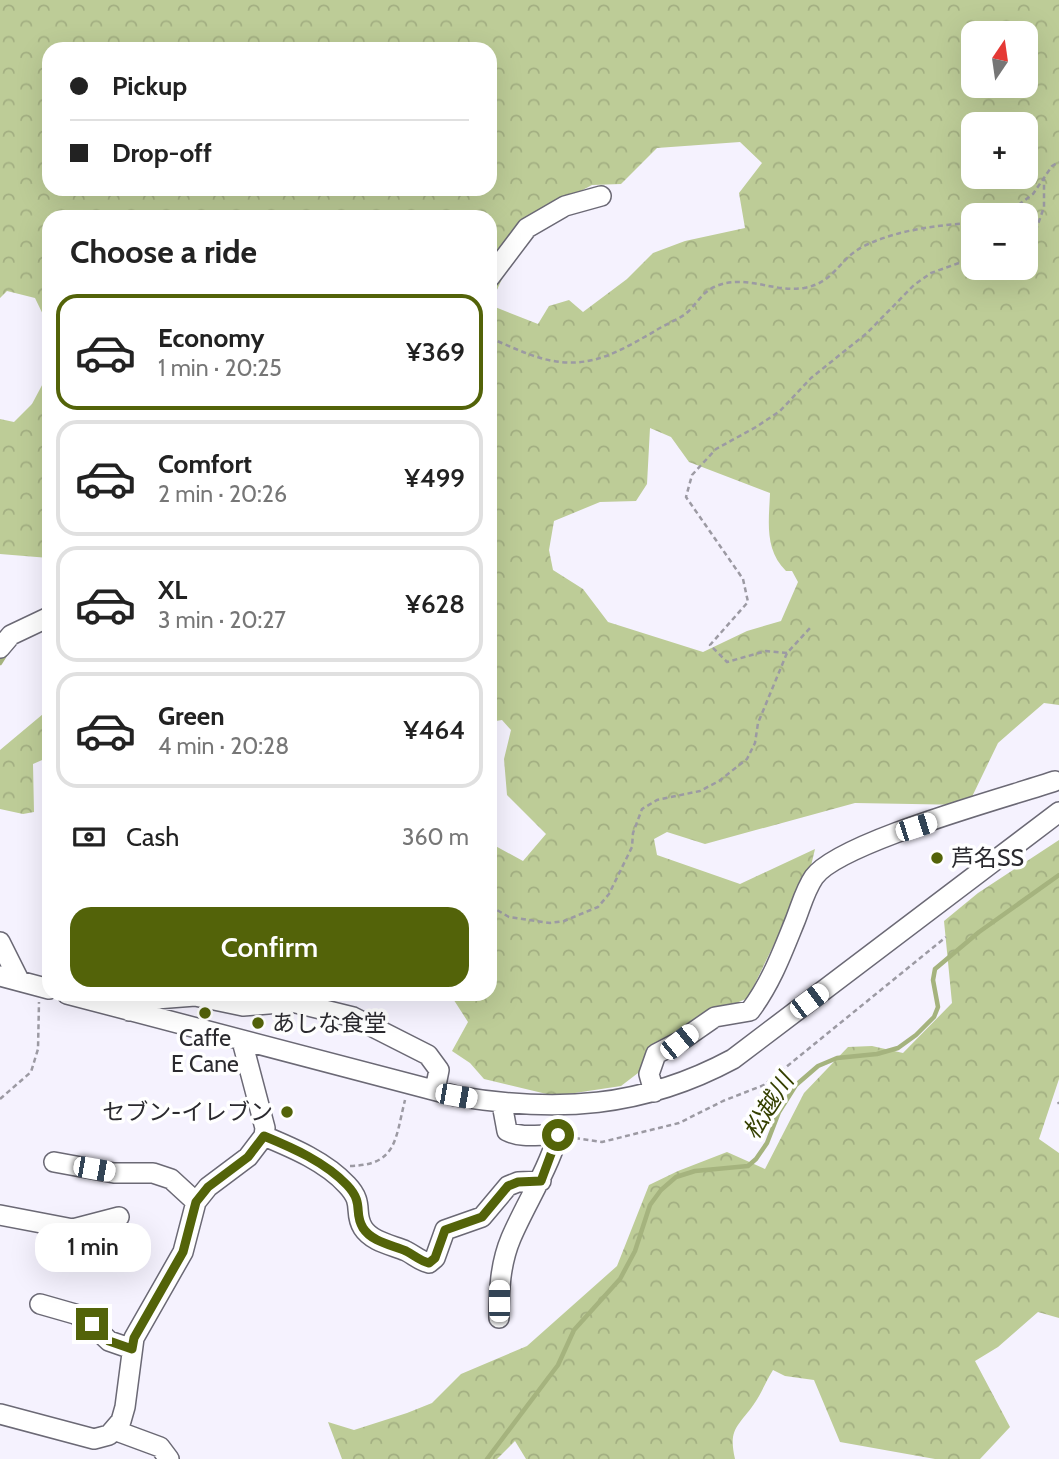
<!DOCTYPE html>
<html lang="en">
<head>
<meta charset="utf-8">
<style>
  :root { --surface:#fff; --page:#f2f2f2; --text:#222; --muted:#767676; --line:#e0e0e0; --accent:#536309 }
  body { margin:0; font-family:Cabin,"Noto Sans JP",sans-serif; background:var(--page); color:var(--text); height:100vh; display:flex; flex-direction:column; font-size:26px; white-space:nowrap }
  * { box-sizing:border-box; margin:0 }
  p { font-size:23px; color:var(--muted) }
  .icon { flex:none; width:38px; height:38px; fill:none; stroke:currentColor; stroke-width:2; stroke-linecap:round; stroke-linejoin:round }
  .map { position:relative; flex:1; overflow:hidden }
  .details { position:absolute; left:42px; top:210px; width:455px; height:791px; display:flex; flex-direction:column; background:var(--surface); border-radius:21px; box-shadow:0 7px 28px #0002 }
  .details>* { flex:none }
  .guide { position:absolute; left:42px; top:42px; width:455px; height:154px; border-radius:21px; box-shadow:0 7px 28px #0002; display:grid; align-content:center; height:154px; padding:0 28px; background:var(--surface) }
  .needle { width:46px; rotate:13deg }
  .controls { position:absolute; left:961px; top:21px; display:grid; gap:14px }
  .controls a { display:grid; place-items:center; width:77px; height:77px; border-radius:14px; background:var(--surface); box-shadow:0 7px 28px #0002; font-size:35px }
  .end { position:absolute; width:32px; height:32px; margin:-16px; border:9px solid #536309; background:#fff; box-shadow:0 0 0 4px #fff }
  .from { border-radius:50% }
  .bubble { position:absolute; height:49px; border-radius:21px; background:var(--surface); box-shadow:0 7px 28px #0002; font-size:23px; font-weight:600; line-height:49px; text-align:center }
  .car { position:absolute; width:21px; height:42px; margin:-21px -10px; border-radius:9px; box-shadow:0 0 5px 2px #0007; background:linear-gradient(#fff 24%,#345 0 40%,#fff 0 76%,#345 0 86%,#fff 0) }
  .guide b { display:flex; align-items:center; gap:24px; height:66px; font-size:26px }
  .guide b+b { border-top:2px solid var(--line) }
  .guide i { width:18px; height:18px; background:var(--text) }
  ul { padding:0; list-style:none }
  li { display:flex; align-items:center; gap:21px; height:116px; margin:0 14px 10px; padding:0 14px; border:4px solid var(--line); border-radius:21px }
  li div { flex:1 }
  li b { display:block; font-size:26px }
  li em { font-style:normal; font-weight:600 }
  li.active { border-color:var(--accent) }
  li>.icon { width:63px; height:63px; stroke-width:1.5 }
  h2 { padding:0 28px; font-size:32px; line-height:84px }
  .pay { display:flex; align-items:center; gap:18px; height:77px; padding:0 28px; font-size:26px }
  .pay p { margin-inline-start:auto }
  .cta { display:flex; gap:14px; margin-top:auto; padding:14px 28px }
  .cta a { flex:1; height:80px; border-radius:21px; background:var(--accent); color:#fff; font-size:28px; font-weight:600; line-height:80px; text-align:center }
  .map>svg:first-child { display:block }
</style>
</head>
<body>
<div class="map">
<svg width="1059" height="1459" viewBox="0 0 1059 1459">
  <defs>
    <pattern id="forest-crowns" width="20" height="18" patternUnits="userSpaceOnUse" patternTransform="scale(1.75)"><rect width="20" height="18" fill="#bdcc97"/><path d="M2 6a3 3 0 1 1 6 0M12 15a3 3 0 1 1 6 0" fill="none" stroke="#a3af82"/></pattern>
  </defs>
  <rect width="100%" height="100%" fill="#f5f2fe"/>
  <!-- forest -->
  <path fill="url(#forest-crowns)" fill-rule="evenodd" d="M0,0H1059V705L1044,703L998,743L968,805L855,803L705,844L667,832L654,839L657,855L740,884L815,849L810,870L748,998L693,1022L638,1073L621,1086L555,1096L484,1079L470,1063L452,1051L468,1022L450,994H490V843L523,861L546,834L507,795L504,759L511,730L502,720L490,722V305L538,324L549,306L569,300L583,312L627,279L653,253L685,241L745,228L739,193L762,163L740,142L657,148L621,184L592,185L530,218L490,305V217H49V327L35,298L7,291L0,298ZM973,33H1026V86H973ZM49,49H490V189H49ZM973,124H1026V177H973ZM973,215H1026V268H973ZM650,428L671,437L689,462L770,493C769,521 764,549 786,571H792L798,582L781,621L747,631L703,652L608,622L583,589L553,570L549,550L554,521L600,502L636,501L647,484Z
    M49,372V558L0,554V419L14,422L32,404Z
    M49,709V757L33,764L34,812L23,814L0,809V750Z
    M1059,840V1079L1039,1139L1059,1153V1318L1038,1312L998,1347L975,1361L1010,1427L980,1459H935L840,1442L814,1380L785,1376L773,1370C766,1381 761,1394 754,1404C738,1427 728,1428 735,1459H526L515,1441L497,1459H342L328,1422L354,1430L407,1413L432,1403L461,1374L527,1346L617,1266L649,1185L678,1171L727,1152L765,1169L804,1093L848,1047L872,1046L903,1053L952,1003L944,921L978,893Z"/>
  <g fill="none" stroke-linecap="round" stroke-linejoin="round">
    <!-- stream -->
    <path stroke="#a5b37e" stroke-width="4.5" d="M0,663L5,655
      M487,1459L558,1365L574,1330L620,1279L635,1251L650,1205L661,1190L676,1177L695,1171L748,1166L756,1159L767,1143L779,1112L796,1085L818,1066L837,1058L877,1054L898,1048L916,1035L934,1017L938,1007L933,980L935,969L979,932L1059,875"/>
    <defs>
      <path id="minor" d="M490,277L527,228L565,206L601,196
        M0,648L11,635L49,617
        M0,942L19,980
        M0,976L49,989
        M67,994L456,1096C556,1113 642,1108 733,1059L1059,812
        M129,1011L156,999L195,996L243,1006L292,1002L353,1017L428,1055L439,1070L435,1090
        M654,1092L649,1074L656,1054L679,1042L715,1017L750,1011C771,983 782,953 795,921C801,906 805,890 814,877C839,842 1008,797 1055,781
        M264,1136C293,1148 326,1162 347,1185C365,1204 353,1212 363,1228C372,1242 392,1245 406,1251C414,1255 420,1261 429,1263L435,1258L445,1230L482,1217L508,1186L518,1182L541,1181
        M54,1162L114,1173H153L171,1179L196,1202
        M0,1215L73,1229L119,1217
        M40,1304L75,1314L91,1324L109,1341L132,1349
        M499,1318C499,1291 500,1264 511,1238C526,1203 547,1172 558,1135C540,1134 523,1139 507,1131L502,1104
        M0,1414L94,1439L109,1435L121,1421L125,1407L134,1338L183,1252L196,1202L208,1187L248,1157L264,1136L265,1128L242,1041
        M114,1430L160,1447L169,1459"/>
    </defs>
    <!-- minor casing -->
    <use href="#minor" stroke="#6b6975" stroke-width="22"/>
    <!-- path -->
    <path stroke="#9c9aa3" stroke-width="2.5" stroke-dasharray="5 3.5" stroke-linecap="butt" d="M1005,215L1033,194L1052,166L1059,162
      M1026,233L1037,227L1044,207V178
      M490,338C512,347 537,360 561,362C597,366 625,348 655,331C664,325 675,321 684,315C695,307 701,293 714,287C745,273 773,293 804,288C836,282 838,259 864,246C897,230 937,225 973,223
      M787,653L766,651L727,662L710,645L748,602L743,579L686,497L692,475L716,449L756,427L780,411L811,378L867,333L914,285L931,273L973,258
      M490,906L509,917L550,923L564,921L598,907L609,894L632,847L633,833L642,809L657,800L700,791L719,781L747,759L755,743L758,723L787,653L810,628
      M0,1099L31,1072L38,1049L39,1002
      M1058,1102L1059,1104
      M575,1138L602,1142L679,1123L723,1101L764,1085L946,937
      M350,1166C397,1165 395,1140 405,1100"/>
    <!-- minor -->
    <use href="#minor" stroke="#fff" stroke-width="19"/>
  </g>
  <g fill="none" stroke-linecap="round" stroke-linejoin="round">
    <!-- route -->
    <path stroke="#536309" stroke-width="9" d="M92,1324L109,1341L132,1349L134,1338L183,1252L196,1202L208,1187L248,1157L264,1136C293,1148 325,1162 347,1185C365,1204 353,1212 363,1228C372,1242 392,1245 406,1251C414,1255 420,1261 429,1263L435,1258L445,1230L482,1217L508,1186L518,1182L541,1181L558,1135"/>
  </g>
  <!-- markers -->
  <g fill="#536309" stroke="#fff" stroke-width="2.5">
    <circle cx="937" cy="858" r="7"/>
    <circle cx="205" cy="1013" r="7"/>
    <circle cx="258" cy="1023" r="7"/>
    <circle cx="287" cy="1112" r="7"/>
  </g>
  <g text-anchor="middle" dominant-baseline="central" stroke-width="7" stroke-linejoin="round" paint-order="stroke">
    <!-- poi labels -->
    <g font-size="23" fill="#2b2a2f" stroke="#fff" text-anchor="start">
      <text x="951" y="858">芦名SS</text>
      <text x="272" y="1023">あしな食堂</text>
      <text x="205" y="1038" text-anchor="middle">Caffe<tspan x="205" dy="26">E Cane</tspan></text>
      <text x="273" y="1112" text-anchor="end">セブン-イレブン</text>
    </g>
    <!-- water labels -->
    <g font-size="24" font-style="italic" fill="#354001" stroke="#fff">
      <text transform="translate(768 1106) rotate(-58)">松越川</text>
    </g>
  </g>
</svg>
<div class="controls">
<a><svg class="needle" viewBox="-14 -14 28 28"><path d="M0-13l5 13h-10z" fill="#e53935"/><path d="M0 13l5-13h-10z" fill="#767676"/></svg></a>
<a>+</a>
<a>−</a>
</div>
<i class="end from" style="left:558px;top:1135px"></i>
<i class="end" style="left:92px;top:1324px"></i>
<div class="bubble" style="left:35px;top:1223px;width:116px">1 min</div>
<i class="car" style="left:916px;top:827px;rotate:72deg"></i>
<i class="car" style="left:809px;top:1001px;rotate:53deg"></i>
<i class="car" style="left:679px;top:1042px;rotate:51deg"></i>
<i class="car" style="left:456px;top:1096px;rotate:100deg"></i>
<i class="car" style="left:94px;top:1169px;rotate:100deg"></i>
<i class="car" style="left:499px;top:1301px;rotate:0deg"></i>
<div class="guide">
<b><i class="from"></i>Pickup</b>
<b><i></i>Drop-off</b>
</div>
<section class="details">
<h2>Choose a ride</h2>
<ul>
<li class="active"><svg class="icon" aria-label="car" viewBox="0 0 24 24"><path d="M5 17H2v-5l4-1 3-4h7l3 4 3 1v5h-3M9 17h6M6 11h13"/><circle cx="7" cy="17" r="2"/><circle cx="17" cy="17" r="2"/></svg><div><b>Economy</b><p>1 min · 20:25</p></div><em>¥369</em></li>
<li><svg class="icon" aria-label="car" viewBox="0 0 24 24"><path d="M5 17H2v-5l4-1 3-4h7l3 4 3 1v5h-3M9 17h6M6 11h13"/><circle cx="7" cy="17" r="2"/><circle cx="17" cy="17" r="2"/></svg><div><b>Comfort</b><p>2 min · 20:26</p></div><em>¥499</em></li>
<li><svg class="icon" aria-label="car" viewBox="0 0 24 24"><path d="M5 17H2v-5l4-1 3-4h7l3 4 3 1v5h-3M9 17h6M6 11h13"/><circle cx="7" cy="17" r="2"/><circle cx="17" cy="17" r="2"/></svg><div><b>XL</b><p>3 min · 20:27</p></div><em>¥628</em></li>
<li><svg class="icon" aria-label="car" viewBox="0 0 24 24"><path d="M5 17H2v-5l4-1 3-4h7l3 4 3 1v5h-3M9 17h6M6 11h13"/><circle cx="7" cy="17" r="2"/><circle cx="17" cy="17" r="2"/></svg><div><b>Green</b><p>4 min · 20:28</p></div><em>¥464</em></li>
</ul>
<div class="pay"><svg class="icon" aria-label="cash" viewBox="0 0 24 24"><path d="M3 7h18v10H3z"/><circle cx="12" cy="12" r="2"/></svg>Cash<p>360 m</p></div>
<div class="cta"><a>Confirm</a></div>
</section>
</div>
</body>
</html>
